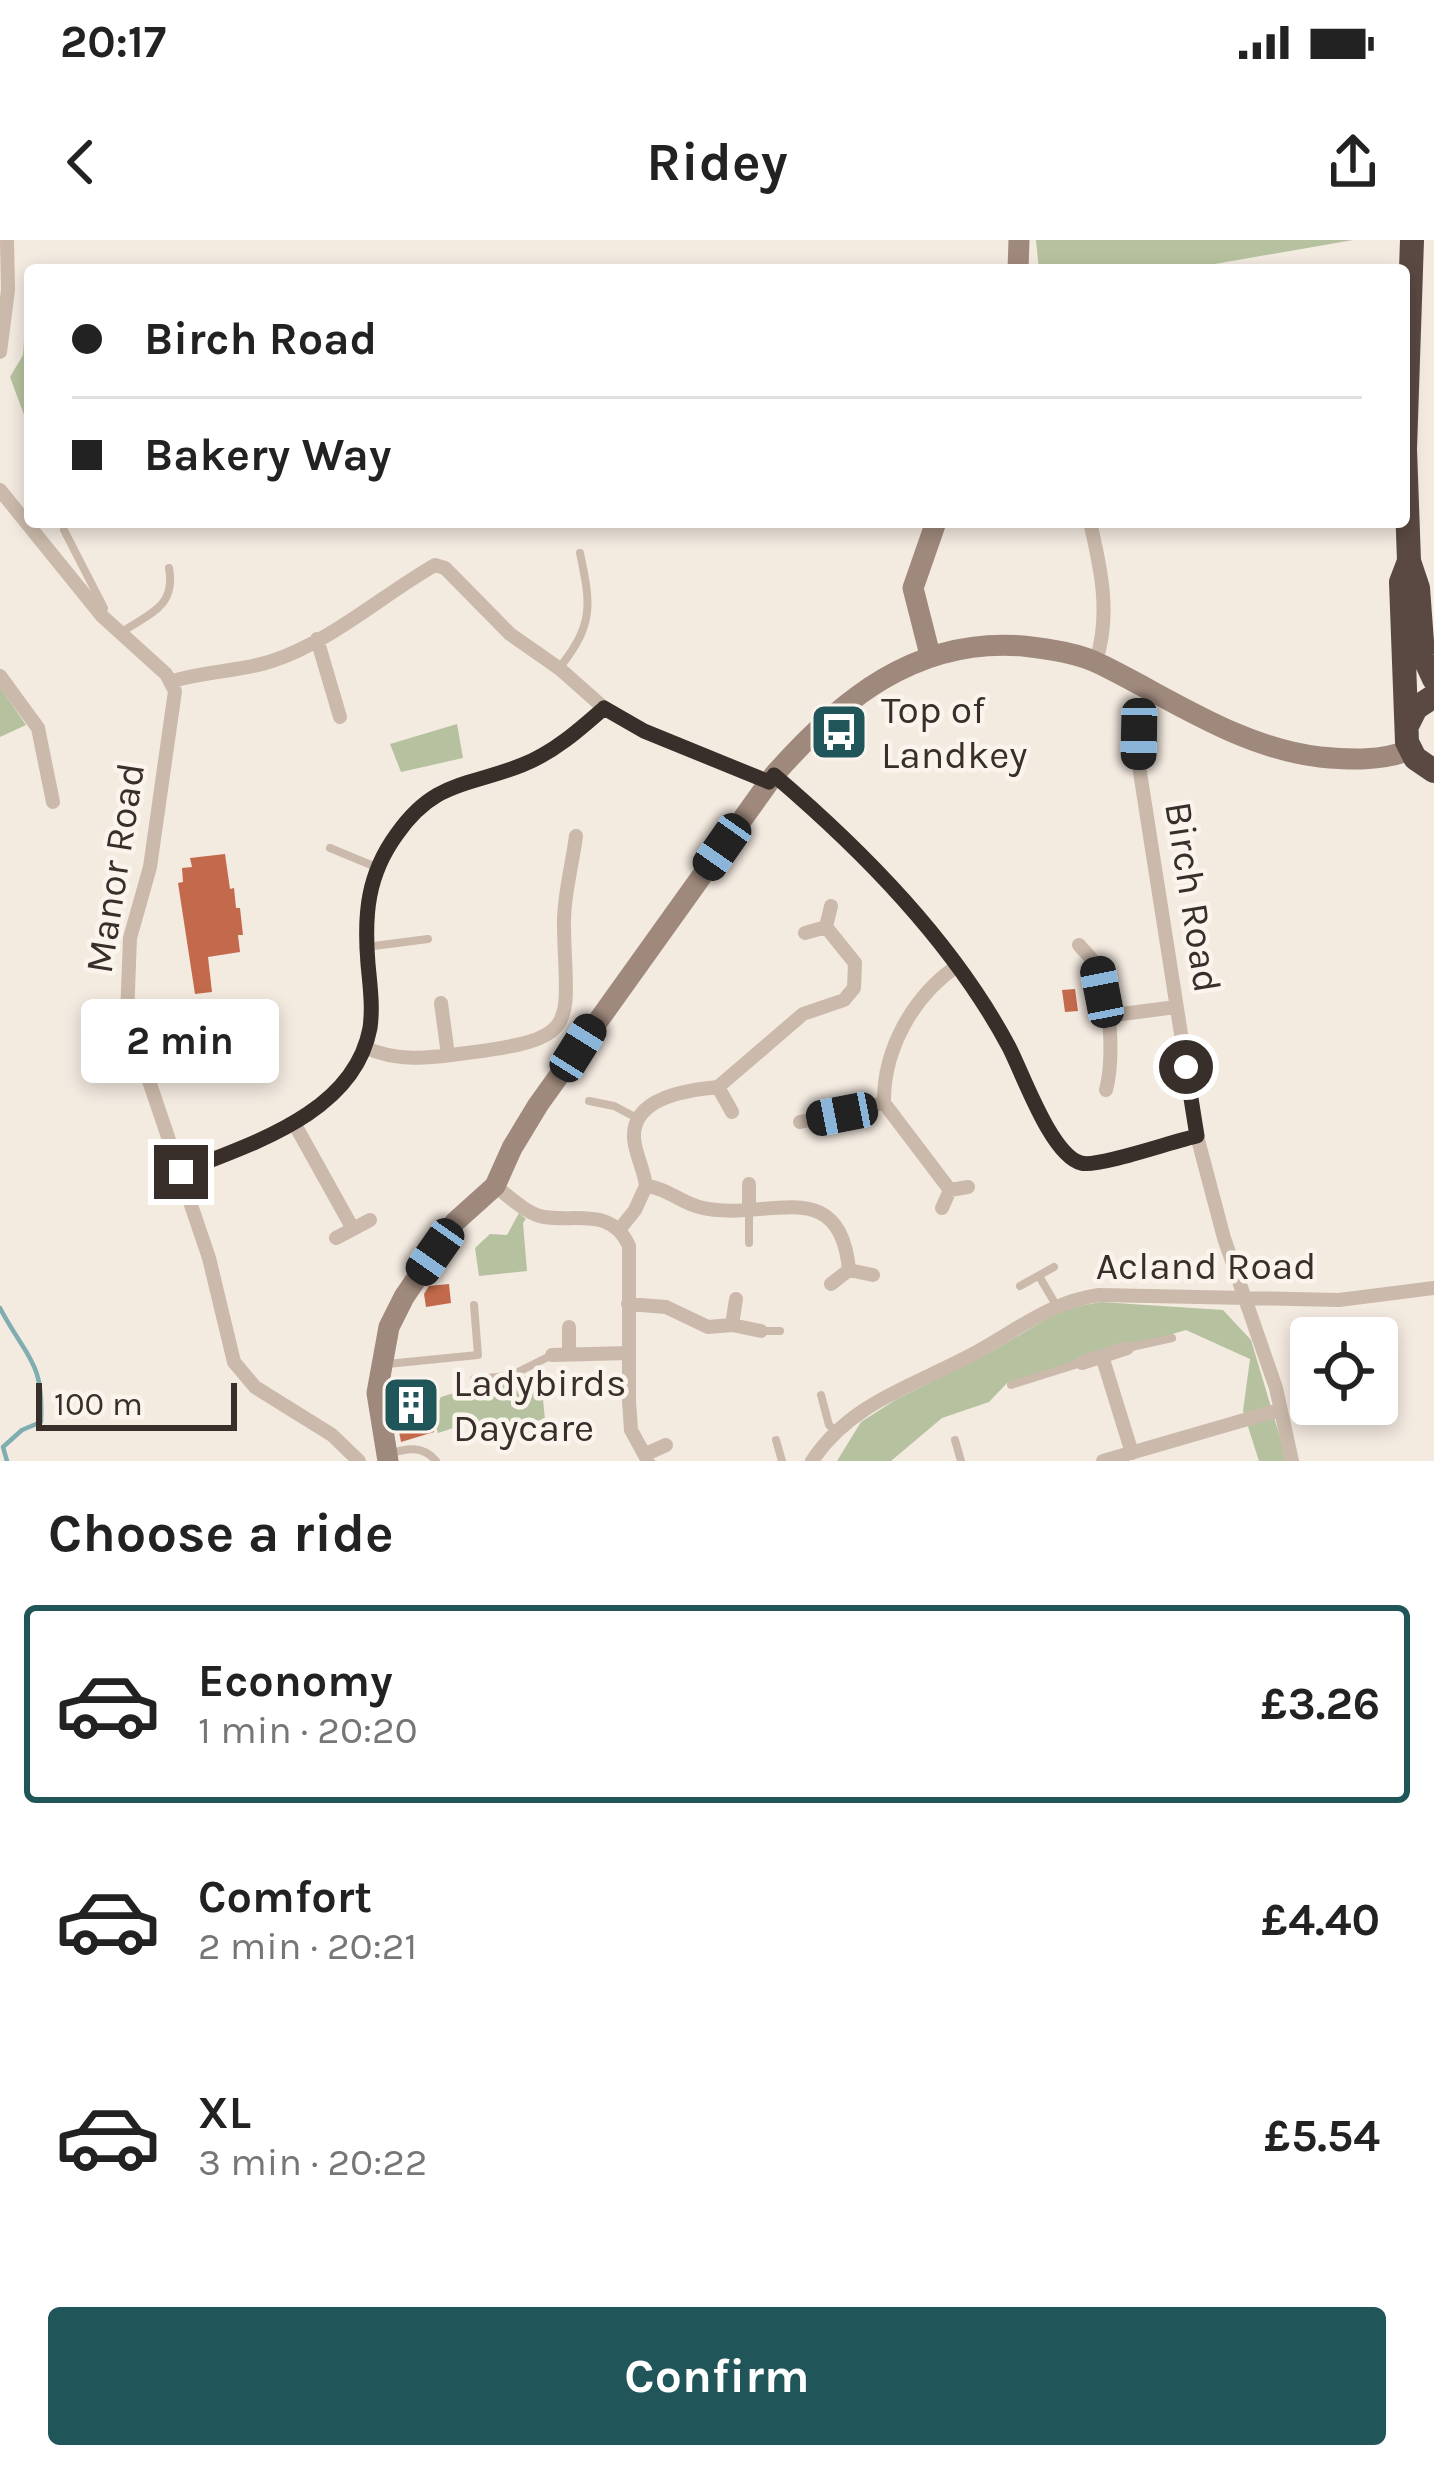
<!DOCTYPE html>
<html lang="en">
<head>
<meta charset="utf-8">
<style>
  :root { --surface:#fff; --page:#f6f6f6; --text:#222; --muted:#767676; --line:#e0e0e0; --accent:#20565a }
  body { margin:0; font-family:Karla,sans-serif; background:var(--page); color:var(--text); height:100vh; display:flex; flex-direction:column; font-size:45px; white-space:nowrap }
  * { box-sizing:border-box; margin:0 }
  p { font-size:39px; color:var(--muted) }
  .icon { flex:none; width:66px; height:66px; fill:none; stroke:currentColor; stroke-width:2; stroke-linecap:round; stroke-linejoin:round }
  .map { position:relative; height:1221px; overflow:hidden }
  .drawer { display:flex; flex-direction:column; background:var(--surface); flex:1 }
  .drawer>* { flex:none }
  .banner { position:absolute; left:24px; top:24px; width:1386px; height:264px; border-radius:12px; box-shadow:0 6px 18px #0003; display:grid; align-content:center; height:264px; padding:0 48px; background:var(--surface) }
  .fabs { position:absolute; left:1290px; top:1077px; display:grid; gap:24px }
  .fabs a { display:grid; place-items:center; width:108px; height:108px; border-radius:12px; background:var(--surface); box-shadow:0 6px 18px #0003; font-size:60px }
  .scale { position:absolute; left:36px; bottom:30px; width:201px; box-sizing:border-box; padding-left:12px; border:6px solid #392f2a; border-top:0; font-size:33px; line-height:42px; white-space:nowrap; color:#392f2a; -webkit-text-stroke:9px #faf4ec; paint-order:stroke }
  .end { position:absolute; width:54px; height:54px; margin:-27px; border:15px solid #392f2a; background:#fff; box-shadow:0 0 0 6px #fff }
  .from { border-radius:50% }
  .bubble { position:absolute; height:84px; border-radius:12px; background:var(--surface); box-shadow:0 6px 18px #0003; font-size:39px; font-weight:700; line-height:84px; text-align:center }
  .car { position:absolute; width:36px; height:72px; margin:-36px -18px; border-radius:15px; box-shadow:0 0 9px 3px #0007; background:linear-gradient(#222 24%,#8ab4d8 0 40%,#222 0 76%,#8ab4d8 0 86%,#222 0) }
  .banner b { display:flex; align-items:center; gap:42px; height:114px; font-size:45px }
  .banner b+b { border-top:3px solid var(--line) }
  .banner i { width:30px; height:30px; background:var(--text) }
  ul { padding:0; list-style:none }
  li { display:flex; align-items:center; gap:36px; height:198px; margin:0 24px 18px; padding:0 24px; border:6px solid transparent; border-radius:12px }
  li div { flex:1 }
  li b { display:block; font-size:45px }
  li em { font-style:normal; font-weight:700 }
  li.active { border-color:var(--accent) }
  li>.icon { width:108px; height:108px; stroke-width:1.5 }
  h2 { padding:0 48px; font-size:54px; line-height:144px }
  .button { display:flex; gap:24px; margin-top:auto; padding:24px 48px }
  .button a { flex:1; height:138px; border-radius:12px; background:var(--accent); color:#fff; font-size:48px; font-weight:700; line-height:138px; text-align:center }
  .status { display:flex; justify-content:space-between; align-items:center; height:84px; padding:0 60px; background:var(--surface); direction:ltr }
  .status svg { height:33px; fill:currentColor }
  header { display:flex; justify-content:space-between; align-items:center; height:156px; padding:0 48px; background:var(--surface); font-size:54px; font-weight:700 }
  .map>svg:first-child { display:block }
</style>
</head>
<body>
<div class="status"><b>20:17</b><svg viewBox="0 0 49 12"><path d="M0 12V9h3v3zM5 12V6h3v6zM10 12V3h3v9zM15 12V0h3v12zM26 1h20v11H26zM47 4h2v5h-2z"/></svg></div>
<header><svg class="icon" aria-label="back" viewBox="0 0 24 24"><path d="M15 5l-7 7 7 7"/></svg>Ridey<svg class="icon" aria-label="share" viewBox="0 0 24 24"><path d="M12 15V3M7 8l5-5 5 5M5 13v7h14v-7"/></svg></header>
<div class="map">
<svg width="1434" height="1221" viewBox="0 0 1434 1221">
  <rect width="100%" height="100%" fill="#f3eae0"/>
  <!-- green -->
  <path fill="#b6c29f" d="M1036,0H1353L1180,30H1039Z
    M30,98V191L10,137L23,115L24,101Z
    M0,447L26,485L0,497Z
    M457,484L463,518L401,532L390,504Z
    M519,973L526,979L523,983L527,1031L479,1036L475,1008L490,994L507,995Z
    M1101,1062L1223,1070L1251,1100L1287,1221H1259L1243,1171L1250,1119L1186,1090L1007,1143L989,1162L942,1178L891,1221H837L861,1182L897,1159L989,1113L1063,1069Z
    M540,1129L545,1180L466,1184L438,1193L432,1174L441,1157C476,1145 508,1147 540,1129Z"/>
  <g fill="none" stroke-linecap="round" stroke-linejoin="round">
    <!-- stream -->
    <path stroke="#7fadb0" stroke-width="4.5" d="M0,1068C26,1118 44,1120 41,1182L22,1190L3,1207L7,1221"/>
  </g>
  <!-- building -->
  <path fill="#c46a4c" d="M225,614L230,649L234,648L236,668H240L243,695H238L240,712L208,717L212,752L195,754L178,643L183,642L182,628L192,627L190,618Z
    M1075,749L1078,771L1065,772L1062,750Z
    M449,1044L451,1063L426,1067L424,1054L429,1046Z
    M414,1147L418,1159L427,1156L434,1192L401,1202L392,1154Z"/>
  <g fill="none" stroke-linecap="round" stroke-linejoin="round">
    <!-- lane -->
    <path stroke="#cbbaab" stroke-width="8" d="M64,290L104,368L102,374
      M122,392C150,373 176,367 169,328
      M560,427C594,384 591,365 580,313
      M330,608L376,627
      M366,707L428,699
      M589,861L614,866L637,878
      M749,969V1003
      M1039,1036L1056,1065
      M1020,1046L1054,1027
      M761,1091H780
      M1127,1108L1172,1098
      M387,1124L478,1115L474,1065
      M474,1139L510,1136L552,1115
      M1011,1145L1081,1123
      M821,1155L829,1185L835,1191
      M776,1200L782,1221
      M955,1200L961,1221
      M388,1214C407,1208 423,1205 436,1221"/>
    <!-- street -->
    <path stroke="#cbbaab" stroke-width="14" d="M0,112L8,50L7,0
      M0,250L102,376L166,434L175,451L150,627L130,698L127,776L209,1018L234,1122L255,1147L332,1195L359,1221
      M1090,282C1101,329 1111,374 1096,421
      M317,399L340,477
      M0,436L38,488L53,562
      M170,442C202,431 239,432 272,421C332,401 381,356 435,325L445,328L510,394L560,429L604,468L644,491L769,542
      M1154,451L1144,469L1139,526L1197,896L1224,998L1276,1148L1292,1221
      M774,535C864,611 953,702 1009,807C1022,833 1052,916 1081,923C1098,928 1173,901 1197,896
      M805,693L826,687L831,666
      M1079,705C1084,711 1093,719 1097,727C1111,756 1114,820 1106,850
      M441,763L448,815
      M1107,776L1176,767
      M364,807C401,824 435,817 474,812C582,798 566,784 564,689C563,659 572,626 576,596
      M718,847L803,774L844,760L854,748L855,723L826,687
      M884,863L950,950L968,947
      M800,882L884,863C883,810 913,756 957,726
      M294,883L353,989
      M181,932C249,904 354,874 370,788C373,768 370,745 368,724C363,676 367,634 397,594C435,541 467,547 522,525C553,513 579,490 604,468
      M495,946C509,956 526,974 544,977C577,982 612,967 629,1006V1161L631,1190L648,1221
      M646,946C667,948 680,962 699,967C764,984 840,930 849,1030
      M942,968L950,950
      M749,969V944
      M619,990L635,970L646,946C644,929 635,914 634,898C632,857 688,850 718,847L732,872
      M336,998L370,980
      M831,1044L849,1030L873,1035
      M628,1064L666,1067L708,1087L732,1085L761,1091
      M732,1085L736,1059
      M569,1087V1113
      M552,1115L628,1113
      M1102,1116L1132,1213
      M1082,1123L1127,1108
      M646,1214L666,1205
      M812,1221C851,1162 914,1146 973,1114C1016,1091 1049,1062 1099,1055L1339,1060L1434,1048
      M1103,1221L1279,1170"/>
    <!-- secondary -->
    <path stroke="#9f897c" stroke-width="21" d="M1018,30L1019,0
      M930,415L913,348L936,282
      M388,1221L377,1153L389,1087L404,1057L455,982L495,946L512,908L538,865L774,535C840,460 916,397 1023,406C1049,409 1079,413 1102,425C1173,460 1241,508 1320,517C1351,520 1381,521 1410,510"/>
    <!-- highway -->
    <path stroke="#5a4942" stroke-width="24" d="M1412,0L1405,209L1409,321L1418,348L1423,415L1434,439
      M1409,321L1401,342L1407,502L1415,518L1434,531
      M1408,484L1416,468L1434,456"/>
  </g>
  <g fill="none" stroke-linecap="round" stroke-linejoin="round">
    <!-- route -->
    <path stroke="#392f2a" stroke-width="15" d="M181,932C250,904 354,874 370,788C373,767 370,745 368,724C364,675 367,635 397,594C435,540 467,547 522,525C553,513 579,490 604,468L644,491L769,542L774,535C863,611 953,702 1009,807C1023,834 1051,915 1081,923C1098,928 1173,901 1197,896L1186,827"/>
  </g>
  <!-- icons -->
  <defs>
    <symbol id="bus-square" viewBox="-11 -11 22 22"><rect x="-9" y="-9" width="18" height="18" rx="4" fill="#20565a" stroke="#faf4ec"/><path d="M-5-6H5V4H4V6H2V4H-2V6H-4V4H-5ZM-3.5-4V0h7V-4ZM-3.5 1.2v1.5H-2V1.2ZM2 1.2v1.5H3.5V1.2Z" fill="#fff"/></symbol>
    <symbol id="building-square" viewBox="-11 -11 22 22"><rect x="-9" y="-9" width="18" height="18" rx="4" fill="#20565a" stroke="#faf4ec"/><path d="M-4-6H4V6H1V3H-1V6H-4ZM-2.5-4.3h1.7v1.8h-1.7ZM.8-4.3h1.7v1.8H.8ZM-2.5-1h1.7V.8h-1.7ZM.8-1h1.7V.8H.8Z" fill="#fff"/></symbol>
  </defs>
  <g fill-rule="evenodd">
    <use href="#bus-square" x="806" y="459" width="66" height="66"/>
    <use href="#building-square" x="378" y="1132" width="66" height="66"/>
  </g>
  <g text-anchor="middle" dominant-baseline="central" stroke-width="9" stroke-linejoin="round" paint-order="stroke">
    <!-- poi labels -->
    <g font-size="39" fill="#392f2a" stroke="#faf4ec" text-anchor="start">
      <text x="881" y="470">Top of<tspan x="881" dy="45">Landkey</tspan></text>
      <text x="453" y="1143">Ladybirds<tspan x="453" dy="45">Daycare</tspan></text>
    </g>
    <!-- street labels -->
    <g font-size="39" fill="#392f2a" stroke="#faf4ec">
      <text transform="translate(115 628) rotate(-81)">Manor Road</text>
      <text transform="translate(1193 657) rotate(81)">Birch Road</text>
      <text x="1206" y="1026">Acland Road</text>
    </g>
  </g>
</svg>
<div class="fabs">
<a><svg class="icon" aria-label="locate" viewBox="0 0 24 24"><circle cx="12" cy="12" r="6"/><path d="M12 2v4M12 18v4M2 12h4M18 12h4"/></svg></a>
</div>
<div class="scale">100 m</div>
<i class="end from" style="left:1186px;top:827px"></i>
<i class="end" style="left:181px;top:932px"></i>
<div class="bubble" style="left:81px;top:759px;width:198px">2 min</div>
<i class="car" style="left:1139px;top:494px;rotate:181deg"></i>
<i class="car" style="left:722px;top:607px;rotate:215deg"></i>
<i class="car" style="left:1102px;top:752px;rotate:349deg"></i>
<i class="car" style="left:578px;top:808px;rotate:32deg"></i>
<i class="car" style="left:842px;top:874px;rotate:259deg"></i>
<i class="car" style="left:435px;top:1012px;rotate:215deg"></i>
<div class="banner">
<b><i class="from"></i>Birch Road</b>
<b><i></i>Bakery Way</b>
</div>
</div>
<section class="drawer">
<h2>Choose a ride</h2>
<ul>
<li class="active"><svg class="icon" aria-label="car" viewBox="0 0 24 24"><path d="M5 17H2v-5l4-1 3-4h7l3 4 3 1v5h-3M9 17h6M6 11h13"/><circle cx="7" cy="17" r="2"/><circle cx="17" cy="17" r="2"/></svg><div><b>Economy</b><p>1 min · 20:20</p></div><em>£3.26</em></li>
<li><svg class="icon" aria-label="car" viewBox="0 0 24 24"><path d="M5 17H2v-5l4-1 3-4h7l3 4 3 1v5h-3M9 17h6M6 11h13"/><circle cx="7" cy="17" r="2"/><circle cx="17" cy="17" r="2"/></svg><div><b>Comfort</b><p>2 min · 20:21</p></div><em>£4.40</em></li>
<li><svg class="icon" aria-label="car" viewBox="0 0 24 24"><path d="M5 17H2v-5l4-1 3-4h7l3 4 3 1v5h-3M9 17h6M6 11h13"/><circle cx="7" cy="17" r="2"/><circle cx="17" cy="17" r="2"/></svg><div><b>XL</b><p>3 min · 20:22</p></div><em>£5.54</em></li>
</ul>
<div class="button"><a>Confirm</a></div>
</section>
</body>
</html>
